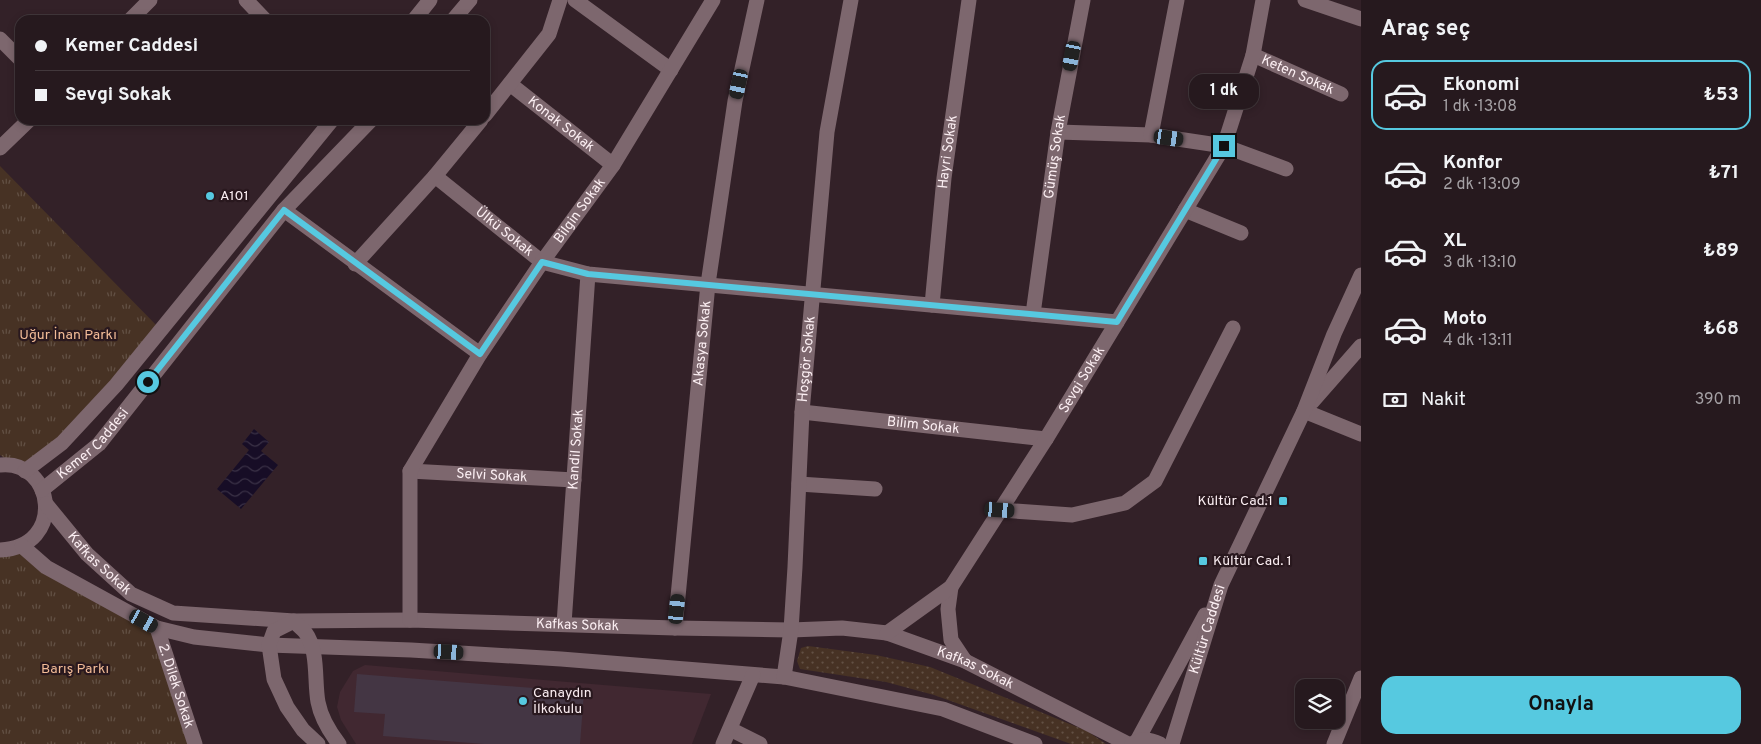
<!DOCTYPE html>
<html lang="tr">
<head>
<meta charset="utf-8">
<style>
  :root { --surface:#26191e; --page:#2e2227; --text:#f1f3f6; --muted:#a4a0a4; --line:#42383c; --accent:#56c9e0 }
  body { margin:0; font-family:Overpass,sans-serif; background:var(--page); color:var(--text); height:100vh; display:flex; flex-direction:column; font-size:19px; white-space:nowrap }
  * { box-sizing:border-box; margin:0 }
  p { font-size:16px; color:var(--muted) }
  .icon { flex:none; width:28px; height:28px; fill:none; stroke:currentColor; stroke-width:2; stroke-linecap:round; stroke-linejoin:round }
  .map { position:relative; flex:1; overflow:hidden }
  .details { display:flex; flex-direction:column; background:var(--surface); width:400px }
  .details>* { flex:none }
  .banner { position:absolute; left:15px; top:15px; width:475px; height:110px; border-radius:15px; box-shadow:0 2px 8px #0003,0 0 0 1px var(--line); display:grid; align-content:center; height:110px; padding:0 20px; background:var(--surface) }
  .controls { position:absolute; left:1295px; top:679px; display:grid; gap:10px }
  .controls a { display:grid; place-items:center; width:50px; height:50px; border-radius:10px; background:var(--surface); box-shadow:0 2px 8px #0003,0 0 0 1px var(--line); font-size:25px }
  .end { position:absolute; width:22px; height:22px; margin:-11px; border:6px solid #56c9e0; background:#111; box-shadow:0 0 0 2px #111 }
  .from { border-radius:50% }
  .bubble { position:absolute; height:35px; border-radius:15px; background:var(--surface); box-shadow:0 2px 8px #0003,0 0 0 1px var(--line); font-size:16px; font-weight:700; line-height:35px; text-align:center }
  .car { position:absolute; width:15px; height:30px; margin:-15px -8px; border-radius:6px; box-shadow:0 0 4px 1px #0007; background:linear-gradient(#222 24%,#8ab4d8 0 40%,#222 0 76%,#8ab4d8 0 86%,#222 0) }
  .banner b { display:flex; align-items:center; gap:18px; height:48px; font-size:19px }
  .banner b+b { border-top:1px solid var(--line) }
  .banner i { width:12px; height:12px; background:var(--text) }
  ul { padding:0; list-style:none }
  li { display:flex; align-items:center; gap:15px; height:70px; margin:0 10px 8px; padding:0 10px; border:2px solid transparent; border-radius:15px }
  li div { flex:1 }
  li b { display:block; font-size:19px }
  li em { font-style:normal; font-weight:700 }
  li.current { border-color:var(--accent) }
  li>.icon { width:45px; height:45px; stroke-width:1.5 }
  h2 { padding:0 20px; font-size:22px; line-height:60px }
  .pay { display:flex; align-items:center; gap:12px; height:55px; padding:0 20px; font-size:19px }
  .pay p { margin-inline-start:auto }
  .primary-button { display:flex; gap:10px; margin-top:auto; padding:10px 20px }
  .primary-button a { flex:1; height:58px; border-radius:15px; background:var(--accent); color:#111; font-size:20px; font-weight:700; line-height:58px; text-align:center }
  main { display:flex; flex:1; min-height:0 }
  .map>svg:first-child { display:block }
</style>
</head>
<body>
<main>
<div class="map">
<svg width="1361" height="744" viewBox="0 0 1361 744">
  <defs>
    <pattern id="grass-dots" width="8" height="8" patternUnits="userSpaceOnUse" patternTransform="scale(1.25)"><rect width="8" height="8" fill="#473224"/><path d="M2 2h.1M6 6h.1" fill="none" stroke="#625044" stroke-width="1.8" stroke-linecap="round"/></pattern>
    <pattern id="park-tufts" width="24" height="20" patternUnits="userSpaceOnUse" patternTransform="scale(1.25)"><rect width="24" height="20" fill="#473224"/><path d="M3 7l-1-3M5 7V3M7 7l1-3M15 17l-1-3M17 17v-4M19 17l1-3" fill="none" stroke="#625044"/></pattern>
    <pattern id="water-waves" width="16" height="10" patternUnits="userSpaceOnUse" patternTransform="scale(1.25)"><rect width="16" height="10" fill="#170d26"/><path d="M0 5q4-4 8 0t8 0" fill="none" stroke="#3a3146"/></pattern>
  </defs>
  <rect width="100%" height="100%" fill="#332128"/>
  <!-- built -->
  <path fill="#412831" d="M365,665L711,694L692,744H356L341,720L337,707L340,692L353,671Z"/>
  <!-- grass -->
  <path fill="url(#grass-dots)" d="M808,646L876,655L930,667L1087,731L1106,744H1071L934,695L886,682L800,669L797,661L801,648Z"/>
  <!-- park -->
  <path fill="url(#park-tufts)" d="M0,166L161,330L62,443L18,467L0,455Z
    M22,546L157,628L195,744H0V550Z"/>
  <!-- water -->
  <path fill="url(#water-waves)" d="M254,429L269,442L261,451L278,465L241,509L217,489L249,450L242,444Z"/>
  <!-- building -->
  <path fill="#443644" d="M357,674L584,692L580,744H484L383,736L385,714L354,712Z"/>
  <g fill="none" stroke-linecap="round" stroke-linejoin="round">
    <!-- minor -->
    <g stroke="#7d676e" stroke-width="15">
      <path d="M246,0L265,20"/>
      <path d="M575,0L671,70"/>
      <path d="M1305,0L1361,19"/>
      <path d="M130,20L150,0"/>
      <path d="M414,20L430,0"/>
      <path d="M453,20L470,0"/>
      <path d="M0,39L20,59"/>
      <path id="s1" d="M1253,55L1341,94"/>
      <path id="s2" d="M510,84L613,165"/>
      <path d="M485,115L549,34L560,0"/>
      <path d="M1058,132L1151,135L1224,146L1286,169"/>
      <path d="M1151,135L1177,0"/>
      <path d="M0,148L29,120"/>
      <path id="s3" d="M435,176L542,262L588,274L1117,322"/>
      <path d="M284,210L480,354"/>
      <path d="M1185,210L1241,233"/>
      <path d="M355,264L435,176L481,120"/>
      <path id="s4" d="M932,305L944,178L969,0"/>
      <path id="s5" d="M1033,314L1058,132L1083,0"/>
      <path d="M1312,402L1361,346"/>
      <path d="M1304,411L1361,434"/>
      <path id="s6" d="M802,412L1046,439"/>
      <path d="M0,465C54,459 67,547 0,550"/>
      <path d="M25,471L62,443L116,385L332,120"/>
      <path id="s7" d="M410,471L574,480"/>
      <path d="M799,484L875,489"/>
      <path id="s8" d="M42,490L99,444L284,210L371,120"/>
      <path id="s9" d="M46,504L87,554L131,594L173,613L294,621L410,620L675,628L791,630L842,628L887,633L965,661L1128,744"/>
      <path d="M1000,510L1072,515L1125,503L1155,481L1233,328"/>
      <path d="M22,546L46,567L157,628L194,637L269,645L411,650L561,659L784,677L943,709L1035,744"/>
      <path d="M951,587L948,609L951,640L965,661"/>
      <path id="s10" d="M410,620V471L480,354L542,262L613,165L713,0"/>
      <path id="s11" d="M564,624L588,274"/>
      <path id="s12" d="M157,628L195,744"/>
      <path id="s13" d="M675,628L708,284L735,101L757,0"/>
      <path id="s14" d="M887,633L951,587L1046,439L1224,146L1253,55L1263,0"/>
      <path id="s15" d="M784,677L791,630L795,567L802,412L827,132L851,0"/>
      <path d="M730,729L760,744"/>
      <path d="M1137,741L1205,615"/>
      <path d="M318,744L303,730L287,707L274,679L269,645L274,631L294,621C297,625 302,628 305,632C319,651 314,680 318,702C321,718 329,731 339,744"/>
      <path d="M723,744L753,675"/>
      <path d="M1132,744C1141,738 1150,739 1160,744"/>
      <path id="s16" d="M1172,744L1221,585L1304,411L1334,334L1361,275"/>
      <path d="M1334,744L1361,678"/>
    </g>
  </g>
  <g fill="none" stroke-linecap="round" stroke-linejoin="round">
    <!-- route -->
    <path stroke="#56c9e0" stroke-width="6" d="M148,382L284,210L480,354L542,262L588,274L1117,322L1224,146"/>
  </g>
  <!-- markers -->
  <g fill="#56c9e0" stroke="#29181e" stroke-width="2">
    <circle cx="210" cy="196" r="5"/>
    <rect x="1278" y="496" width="10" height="10" rx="2.5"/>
    <rect x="1198" y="556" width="10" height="10" rx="2.5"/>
    <circle cx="523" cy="701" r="5"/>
  </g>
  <g text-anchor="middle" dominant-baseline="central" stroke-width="4.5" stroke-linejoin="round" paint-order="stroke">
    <!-- street labels -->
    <g font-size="14" fill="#fbeef2" stroke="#29181e">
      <text stroke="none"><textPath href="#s1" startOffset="49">Keten Sokak</textPath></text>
      <text stroke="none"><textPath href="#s2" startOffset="65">Konak Sokak</textPath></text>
      <text stroke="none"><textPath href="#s4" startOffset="154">Hayri Sokak</textPath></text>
      <text stroke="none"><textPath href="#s5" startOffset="159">Gümüş Sokak</textPath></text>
      <text stroke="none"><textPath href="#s10" startOffset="460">Bilgin Sokak</textPath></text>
      <text stroke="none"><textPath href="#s3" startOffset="89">Ülkü Sokak</textPath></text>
      <text stroke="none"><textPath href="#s13" startOffset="286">Akasya Sokak</textPath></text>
      <text stroke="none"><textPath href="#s15" startOffset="319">Hoşgör Sokak</textPath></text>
      <text stroke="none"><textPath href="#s14" startOffset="324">Sevgi Sokak</textPath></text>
      <text stroke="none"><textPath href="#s6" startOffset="122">Bilim Sokak</textPath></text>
      <text stroke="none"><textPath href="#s8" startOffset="69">Kemer Caddesi</textPath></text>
      <text stroke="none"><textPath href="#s11" startOffset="175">Kandil Sokak</textPath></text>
      <text stroke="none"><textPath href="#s7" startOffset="82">Selvi Sokak</textPath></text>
      <text stroke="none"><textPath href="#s9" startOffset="80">Kafkas Sokak</textPath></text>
      <text stroke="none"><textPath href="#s9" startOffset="575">Kafkas Sokak</textPath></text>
      <text stroke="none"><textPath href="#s16" startOffset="120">Kültür Caddesi</textPath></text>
      <text stroke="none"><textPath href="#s9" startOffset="980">Kafkas Sokak</textPath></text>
      <text stroke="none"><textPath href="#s12" startOffset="61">2. Dilek Sokak</textPath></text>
    </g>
    <!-- poi labels -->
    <g font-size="14" fill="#fbeef2" stroke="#29181e" text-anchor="start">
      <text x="220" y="196">A101</text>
      <text x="1273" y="501" text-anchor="end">Kültür Cad.1</text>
      <text x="1213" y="561">Kültür Cad. 1</text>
      <text x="533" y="693">Canaydın<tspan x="533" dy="16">İlkokulu</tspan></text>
    </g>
    <!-- park labels -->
    <g font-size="14" fill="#f2bb97" stroke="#29181e">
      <text x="68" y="335">Uğur İnan Parkı</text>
      <text x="75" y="669">Barış Parkı</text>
    </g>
  </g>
</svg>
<div class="controls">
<a><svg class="icon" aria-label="layers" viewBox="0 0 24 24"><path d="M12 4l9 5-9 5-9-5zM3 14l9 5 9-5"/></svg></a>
</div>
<i class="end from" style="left:148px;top:382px"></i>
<i class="end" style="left:1224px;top:146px"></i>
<div class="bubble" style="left:1189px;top:74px;width:70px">1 dk</div>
<i class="car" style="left:1072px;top:56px;rotate:191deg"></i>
<i class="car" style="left:739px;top:84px;rotate:192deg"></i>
<i class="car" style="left:1169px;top:138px;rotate:98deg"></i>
<i class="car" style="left:1000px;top:510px;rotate:94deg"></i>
<i class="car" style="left:677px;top:609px;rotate:6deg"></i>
<i class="car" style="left:144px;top:621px;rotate:119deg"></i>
<i class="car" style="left:449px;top:652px;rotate:93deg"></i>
<div class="banner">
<b><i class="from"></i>Kemer Caddesi</b>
<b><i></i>Sevgi Sokak</b>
</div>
</div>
<section class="details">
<h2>Araç seç</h2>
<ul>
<li class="current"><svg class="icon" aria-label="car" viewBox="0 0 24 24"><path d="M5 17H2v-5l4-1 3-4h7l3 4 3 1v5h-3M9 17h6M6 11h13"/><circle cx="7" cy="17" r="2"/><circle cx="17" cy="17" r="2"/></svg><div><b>Ekonomi</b><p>1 dk · 13:08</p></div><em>₺53</em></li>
<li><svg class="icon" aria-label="car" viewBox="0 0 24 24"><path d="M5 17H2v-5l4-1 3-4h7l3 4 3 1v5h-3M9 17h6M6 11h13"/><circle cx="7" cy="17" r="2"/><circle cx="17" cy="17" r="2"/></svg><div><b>Konfor</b><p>2 dk · 13:09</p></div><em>₺71</em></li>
<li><svg class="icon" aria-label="car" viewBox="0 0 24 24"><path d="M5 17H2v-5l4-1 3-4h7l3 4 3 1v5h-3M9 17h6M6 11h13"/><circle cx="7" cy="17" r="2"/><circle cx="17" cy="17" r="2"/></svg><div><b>XL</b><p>3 dk · 13:10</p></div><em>₺89</em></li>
<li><svg class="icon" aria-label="car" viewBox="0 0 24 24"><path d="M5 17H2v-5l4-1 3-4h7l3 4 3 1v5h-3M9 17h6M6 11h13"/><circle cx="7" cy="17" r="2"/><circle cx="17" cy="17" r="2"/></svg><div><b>Moto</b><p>4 dk · 13:11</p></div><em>₺68</em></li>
</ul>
<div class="pay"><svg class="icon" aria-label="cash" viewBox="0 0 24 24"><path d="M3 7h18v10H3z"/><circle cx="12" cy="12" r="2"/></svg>Nakit<p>390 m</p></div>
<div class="primary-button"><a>Onayla</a></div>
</section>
</main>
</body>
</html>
